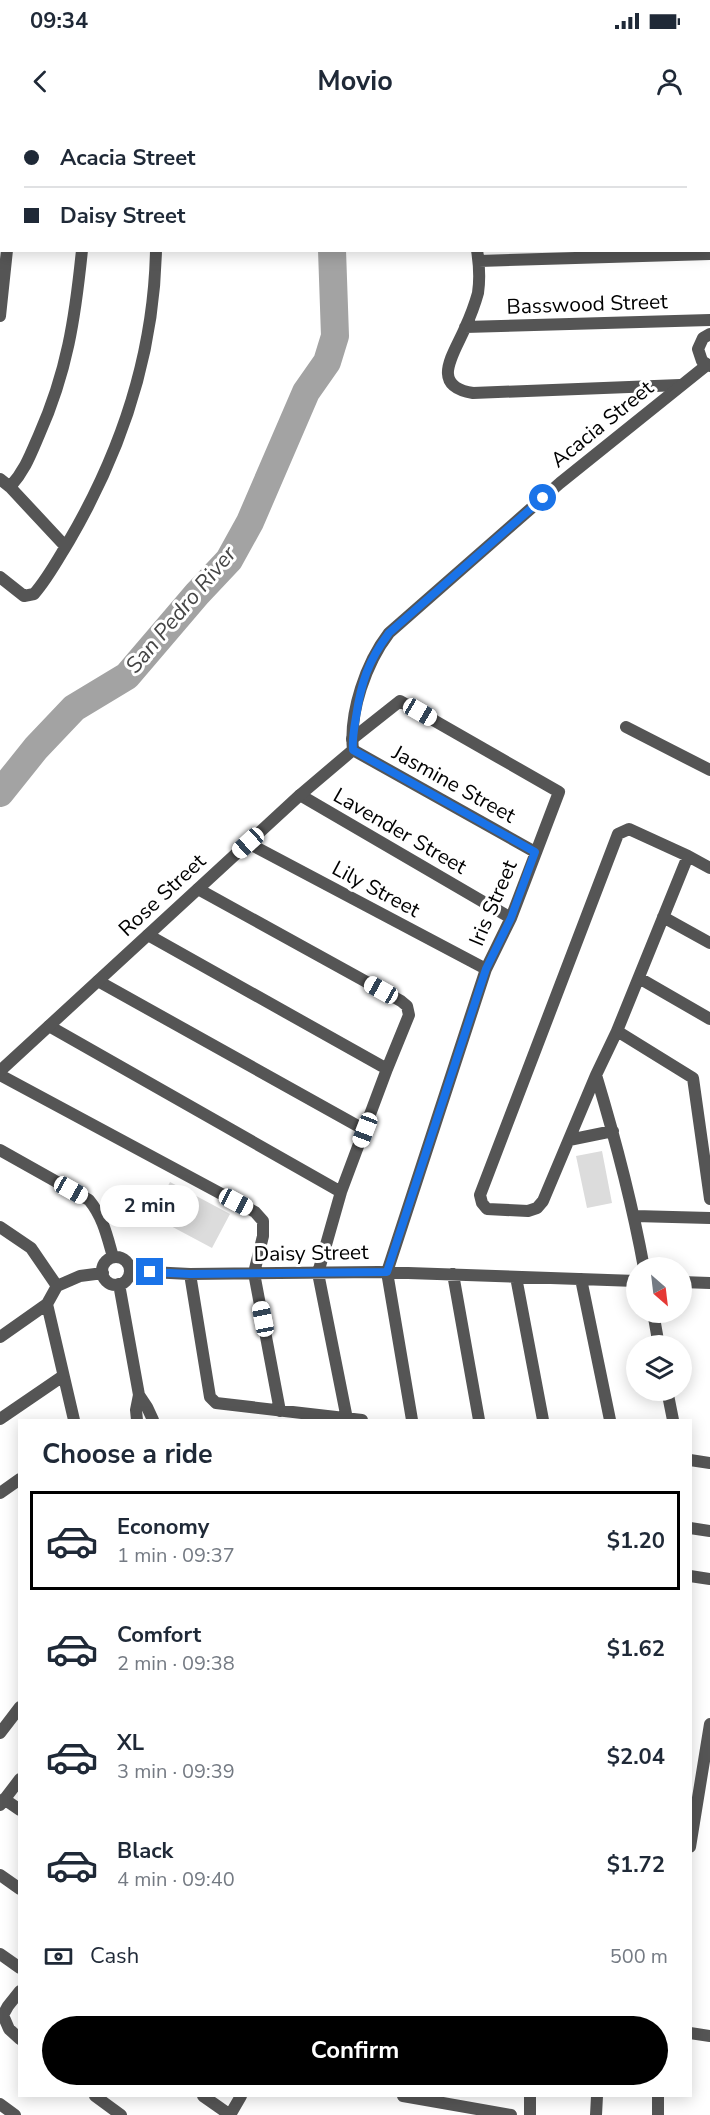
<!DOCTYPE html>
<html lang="en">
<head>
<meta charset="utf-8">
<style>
  :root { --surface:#fff; --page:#f6f6f7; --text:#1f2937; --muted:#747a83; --line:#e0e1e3; --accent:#000 }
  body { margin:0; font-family:"Nunito Sans",sans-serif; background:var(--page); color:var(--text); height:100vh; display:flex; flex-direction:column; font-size:22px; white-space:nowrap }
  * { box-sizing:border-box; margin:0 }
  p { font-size:20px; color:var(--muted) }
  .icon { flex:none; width:33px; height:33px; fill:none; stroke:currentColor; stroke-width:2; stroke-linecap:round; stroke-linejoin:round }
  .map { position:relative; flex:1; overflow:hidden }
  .drawer { position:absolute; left:18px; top:1299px; width:674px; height:678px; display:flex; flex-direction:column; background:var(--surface); border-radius:0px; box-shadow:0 3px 15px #0003 }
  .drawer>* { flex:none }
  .top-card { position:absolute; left:0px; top:0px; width:711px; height:132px; box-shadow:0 3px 15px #0003; display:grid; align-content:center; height:132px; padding:0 24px; background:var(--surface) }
  .needle { width:39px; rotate:152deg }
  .controls { position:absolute; left:626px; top:1137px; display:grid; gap:12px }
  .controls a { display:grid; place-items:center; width:66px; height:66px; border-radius:50%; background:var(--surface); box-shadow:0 3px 15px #0003; font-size:30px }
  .end { position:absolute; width:27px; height:27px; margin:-14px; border:8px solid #1a73e8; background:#fff; box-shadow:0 0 0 3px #fff }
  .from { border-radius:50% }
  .bubble { position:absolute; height:42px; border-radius:21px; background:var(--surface); box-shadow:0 3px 15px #0003; font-size:20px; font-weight:700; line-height:42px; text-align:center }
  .car { position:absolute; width:18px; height:36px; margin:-18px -9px; border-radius:8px; box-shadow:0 0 4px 2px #0007; background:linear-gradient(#fff 24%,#345 0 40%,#fff 0 76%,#345 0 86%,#fff 0) }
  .top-card b { display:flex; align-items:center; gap:21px; height:57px; font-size:22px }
  .top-card b+b { border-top:2px solid var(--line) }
  .top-card i { width:15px; height:15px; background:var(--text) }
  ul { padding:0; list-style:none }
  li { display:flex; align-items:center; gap:18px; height:99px; margin:0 12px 9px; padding:0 12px; border:3px solid transparent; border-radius:0px }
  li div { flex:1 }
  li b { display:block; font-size:22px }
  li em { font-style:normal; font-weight:700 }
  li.selected { border-color:var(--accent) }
  li>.icon { width:54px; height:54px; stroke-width:1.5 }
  h2 { padding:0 24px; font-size:27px; line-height:72px }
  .pay { display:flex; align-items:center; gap:15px; height:66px; padding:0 24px; font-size:22px }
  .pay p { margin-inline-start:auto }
  .cta { display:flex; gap:12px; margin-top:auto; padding:12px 24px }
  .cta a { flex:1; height:69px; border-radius:36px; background:var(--accent); color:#fff; font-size:24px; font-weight:700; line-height:69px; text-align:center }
  .status { display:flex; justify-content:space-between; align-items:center; height:42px; padding:0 30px; background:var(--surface); direction:ltr }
  .status svg { height:16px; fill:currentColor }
  header { display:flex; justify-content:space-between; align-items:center; height:78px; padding:0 24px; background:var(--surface); font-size:27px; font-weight:700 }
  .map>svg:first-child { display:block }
</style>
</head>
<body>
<div class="status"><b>09:34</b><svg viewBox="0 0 49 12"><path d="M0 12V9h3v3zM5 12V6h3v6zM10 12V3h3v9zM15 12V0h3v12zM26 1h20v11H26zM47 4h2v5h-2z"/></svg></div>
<header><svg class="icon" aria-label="back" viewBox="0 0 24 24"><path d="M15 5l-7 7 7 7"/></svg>Movio<svg class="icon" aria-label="person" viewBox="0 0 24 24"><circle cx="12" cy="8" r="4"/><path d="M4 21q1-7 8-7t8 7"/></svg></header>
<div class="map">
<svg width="710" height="1995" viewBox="0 0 710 1995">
  <rect width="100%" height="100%" fill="#fff"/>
  <!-- green -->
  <path fill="#dcdcdc" d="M602,1031L612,1083L587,1088L576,1036Z
    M170,1062L230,1094L212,1128L152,1096Z"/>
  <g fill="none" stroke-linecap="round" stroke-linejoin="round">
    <!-- river -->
    <path stroke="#a3a3a3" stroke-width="28" d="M316,0L317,2
      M0,673L36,628L74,588L127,556L197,474L229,440L250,402L306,272L327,242L335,216L332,130"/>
    <!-- minor -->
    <path stroke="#555" stroke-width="12" d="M157,0V2
      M436,0L437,2
      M664,0L665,2
      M697,0V2
      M77,2L78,0
      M710,90V89
      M477,130C479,143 480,160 478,173C475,184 470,197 465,208C454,234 429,266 473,273L680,265
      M479,141L710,134
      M0,196L7,130
      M465,207L710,200
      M0,359L10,367
      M65,426L10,367C25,350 30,336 39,315C67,252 75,199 82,130
      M0,457L24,476L34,474C48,458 58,439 69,421C121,332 154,234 156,130
      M626,607L710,650
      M352,619L400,581L559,672L511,798L486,849L387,1152L412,1300
      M353,630L535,732
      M300,675L511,798
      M248,723L486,849
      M663,797L710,823
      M148,815L387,949L409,895L407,886L401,881L198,769
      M639,858L710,899
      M98,861L365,1010
      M49,906L341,1072
      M617,911L693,958L710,1079
      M0,955L255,1092L263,1101V1116L254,1153L280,1291
      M596,955L543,1081L537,1088L528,1091L487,1089L482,1083L480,1075L618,714L629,709L688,736
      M569,1020L613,1011
      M0,1030L89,1080C103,1097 107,1116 113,1137
      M635,1096L710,1098
      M0,1107L31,1128L57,1166
      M102 1151a14 14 0 1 1 28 0a14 14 0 1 1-28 0Z
      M644,1148C632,1082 615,1018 596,955L617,911L688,736L710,748
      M130,1151L190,1154L379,1152L636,1161
      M190,1154L210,1277L216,1283L362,1300
      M453,1154L479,1300
      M516,1157L543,1300
      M581,1159L610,1300
      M681,1162L710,1163
      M119,1164L139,1275L136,1290L137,1300
      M47,1184L74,1300
      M653,1192L659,1226
      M0,1217L47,1184L57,1166L80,1156L103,1153
      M667,1270L673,1300
      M139,1275L147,1287L153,1300
      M0,1299L63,1256
      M347,1299L318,1153L341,1072L387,949
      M690,1340L710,1343
      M0,1373L20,1359
      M690,1456L710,1459
      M4,1679L20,1690
      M0,1685L20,1659
      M690,1727L710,1604
      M0,1755L20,1769
      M0,1834L20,1848
      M20,1871L8,1886L3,1895L9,1909L20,1919
      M690,1913L710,1916
      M95,1976L121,1995
      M203,1976L230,1995
      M403,1976L511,1995
      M0,1984L15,1995
      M230,1995L241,1976
      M530,1995V1976
      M596,1995L597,1976
      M658,1995V1976"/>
    <!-- tertiary -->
    <path stroke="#555" stroke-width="12" d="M710,214L703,218L698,229L702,241L710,246
      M0,951L300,675L353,630C349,592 366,543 389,513L560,363L707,245
      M690,1408L710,1411
      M0,1613L20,1587"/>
  </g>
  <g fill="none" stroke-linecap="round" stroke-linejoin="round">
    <!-- route -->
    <path stroke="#1a73e8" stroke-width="8" d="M150,1152L190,1154L387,1152L486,849L511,798L535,732L353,630C352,619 354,609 356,597C361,563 368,541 389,513L543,378"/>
  </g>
  <g text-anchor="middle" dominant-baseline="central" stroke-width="6" stroke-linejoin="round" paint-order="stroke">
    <!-- street labels -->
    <g font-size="21" fill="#000" stroke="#fff">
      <text transform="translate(587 184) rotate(-2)">Basswood Street</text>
      <text transform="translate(602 304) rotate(-39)">Acacia Street</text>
      <text transform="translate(454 664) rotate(29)">Jasmine Street</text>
      <text transform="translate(400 711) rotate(30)">Lavender Street</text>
      <text transform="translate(376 769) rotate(28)">Lily Street</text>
      <text transform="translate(162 775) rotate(-43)">Rose Street</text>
      <text transform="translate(493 783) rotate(-67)">Iris Street</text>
      <text transform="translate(311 1133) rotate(-1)">Daisy Street</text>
    </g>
    <!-- water labels -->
    <g font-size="22" font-style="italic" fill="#444" stroke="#fff">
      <text transform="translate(181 490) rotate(-50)">San Pedro River</text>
    </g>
  </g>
</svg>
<div class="controls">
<a><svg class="needle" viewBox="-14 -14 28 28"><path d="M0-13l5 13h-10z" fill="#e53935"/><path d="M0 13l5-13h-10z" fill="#747a83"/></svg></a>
<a><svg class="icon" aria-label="layers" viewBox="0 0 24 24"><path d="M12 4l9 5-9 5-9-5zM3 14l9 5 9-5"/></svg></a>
</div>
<i class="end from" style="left:543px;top:378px"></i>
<i class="end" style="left:150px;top:1152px"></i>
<div class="bubble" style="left:100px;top:1065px;width:99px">2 min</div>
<i class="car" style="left:420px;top:592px;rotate:120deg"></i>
<i class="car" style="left:248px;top:723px;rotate:228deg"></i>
<i class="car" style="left:381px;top:870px;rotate:299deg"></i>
<i class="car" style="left:365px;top:1010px;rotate:201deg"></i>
<i class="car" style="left:71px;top:1070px;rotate:119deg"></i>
<i class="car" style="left:236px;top:1082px;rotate:118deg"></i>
<i class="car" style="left:263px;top:1199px;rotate:349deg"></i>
<div class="top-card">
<b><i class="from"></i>Acacia Street</b>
<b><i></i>Daisy Street</b>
</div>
<section class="drawer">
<h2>Choose a ride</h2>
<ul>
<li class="selected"><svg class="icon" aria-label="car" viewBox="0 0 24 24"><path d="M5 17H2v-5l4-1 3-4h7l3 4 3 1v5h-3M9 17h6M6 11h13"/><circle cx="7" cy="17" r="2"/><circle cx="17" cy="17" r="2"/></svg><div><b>Economy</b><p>1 min · 09:37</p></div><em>$1.20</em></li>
<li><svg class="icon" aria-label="car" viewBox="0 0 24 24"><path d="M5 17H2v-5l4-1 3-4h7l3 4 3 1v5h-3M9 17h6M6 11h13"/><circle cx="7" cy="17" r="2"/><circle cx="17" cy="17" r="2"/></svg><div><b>Comfort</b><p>2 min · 09:38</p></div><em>$1.62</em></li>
<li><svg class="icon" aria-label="car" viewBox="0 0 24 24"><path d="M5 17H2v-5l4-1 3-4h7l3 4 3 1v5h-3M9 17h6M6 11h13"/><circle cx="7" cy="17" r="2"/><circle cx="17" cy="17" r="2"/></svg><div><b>XL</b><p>3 min · 09:39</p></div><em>$2.04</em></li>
<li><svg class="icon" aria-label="car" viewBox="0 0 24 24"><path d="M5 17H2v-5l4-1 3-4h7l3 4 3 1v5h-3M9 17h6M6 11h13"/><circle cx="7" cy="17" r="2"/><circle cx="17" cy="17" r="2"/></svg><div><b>Black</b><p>4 min · 09:40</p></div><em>$1.72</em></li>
</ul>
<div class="pay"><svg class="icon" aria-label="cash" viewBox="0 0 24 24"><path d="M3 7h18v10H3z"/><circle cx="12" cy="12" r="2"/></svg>Cash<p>500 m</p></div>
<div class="cta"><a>Confirm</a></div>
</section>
</div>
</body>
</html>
